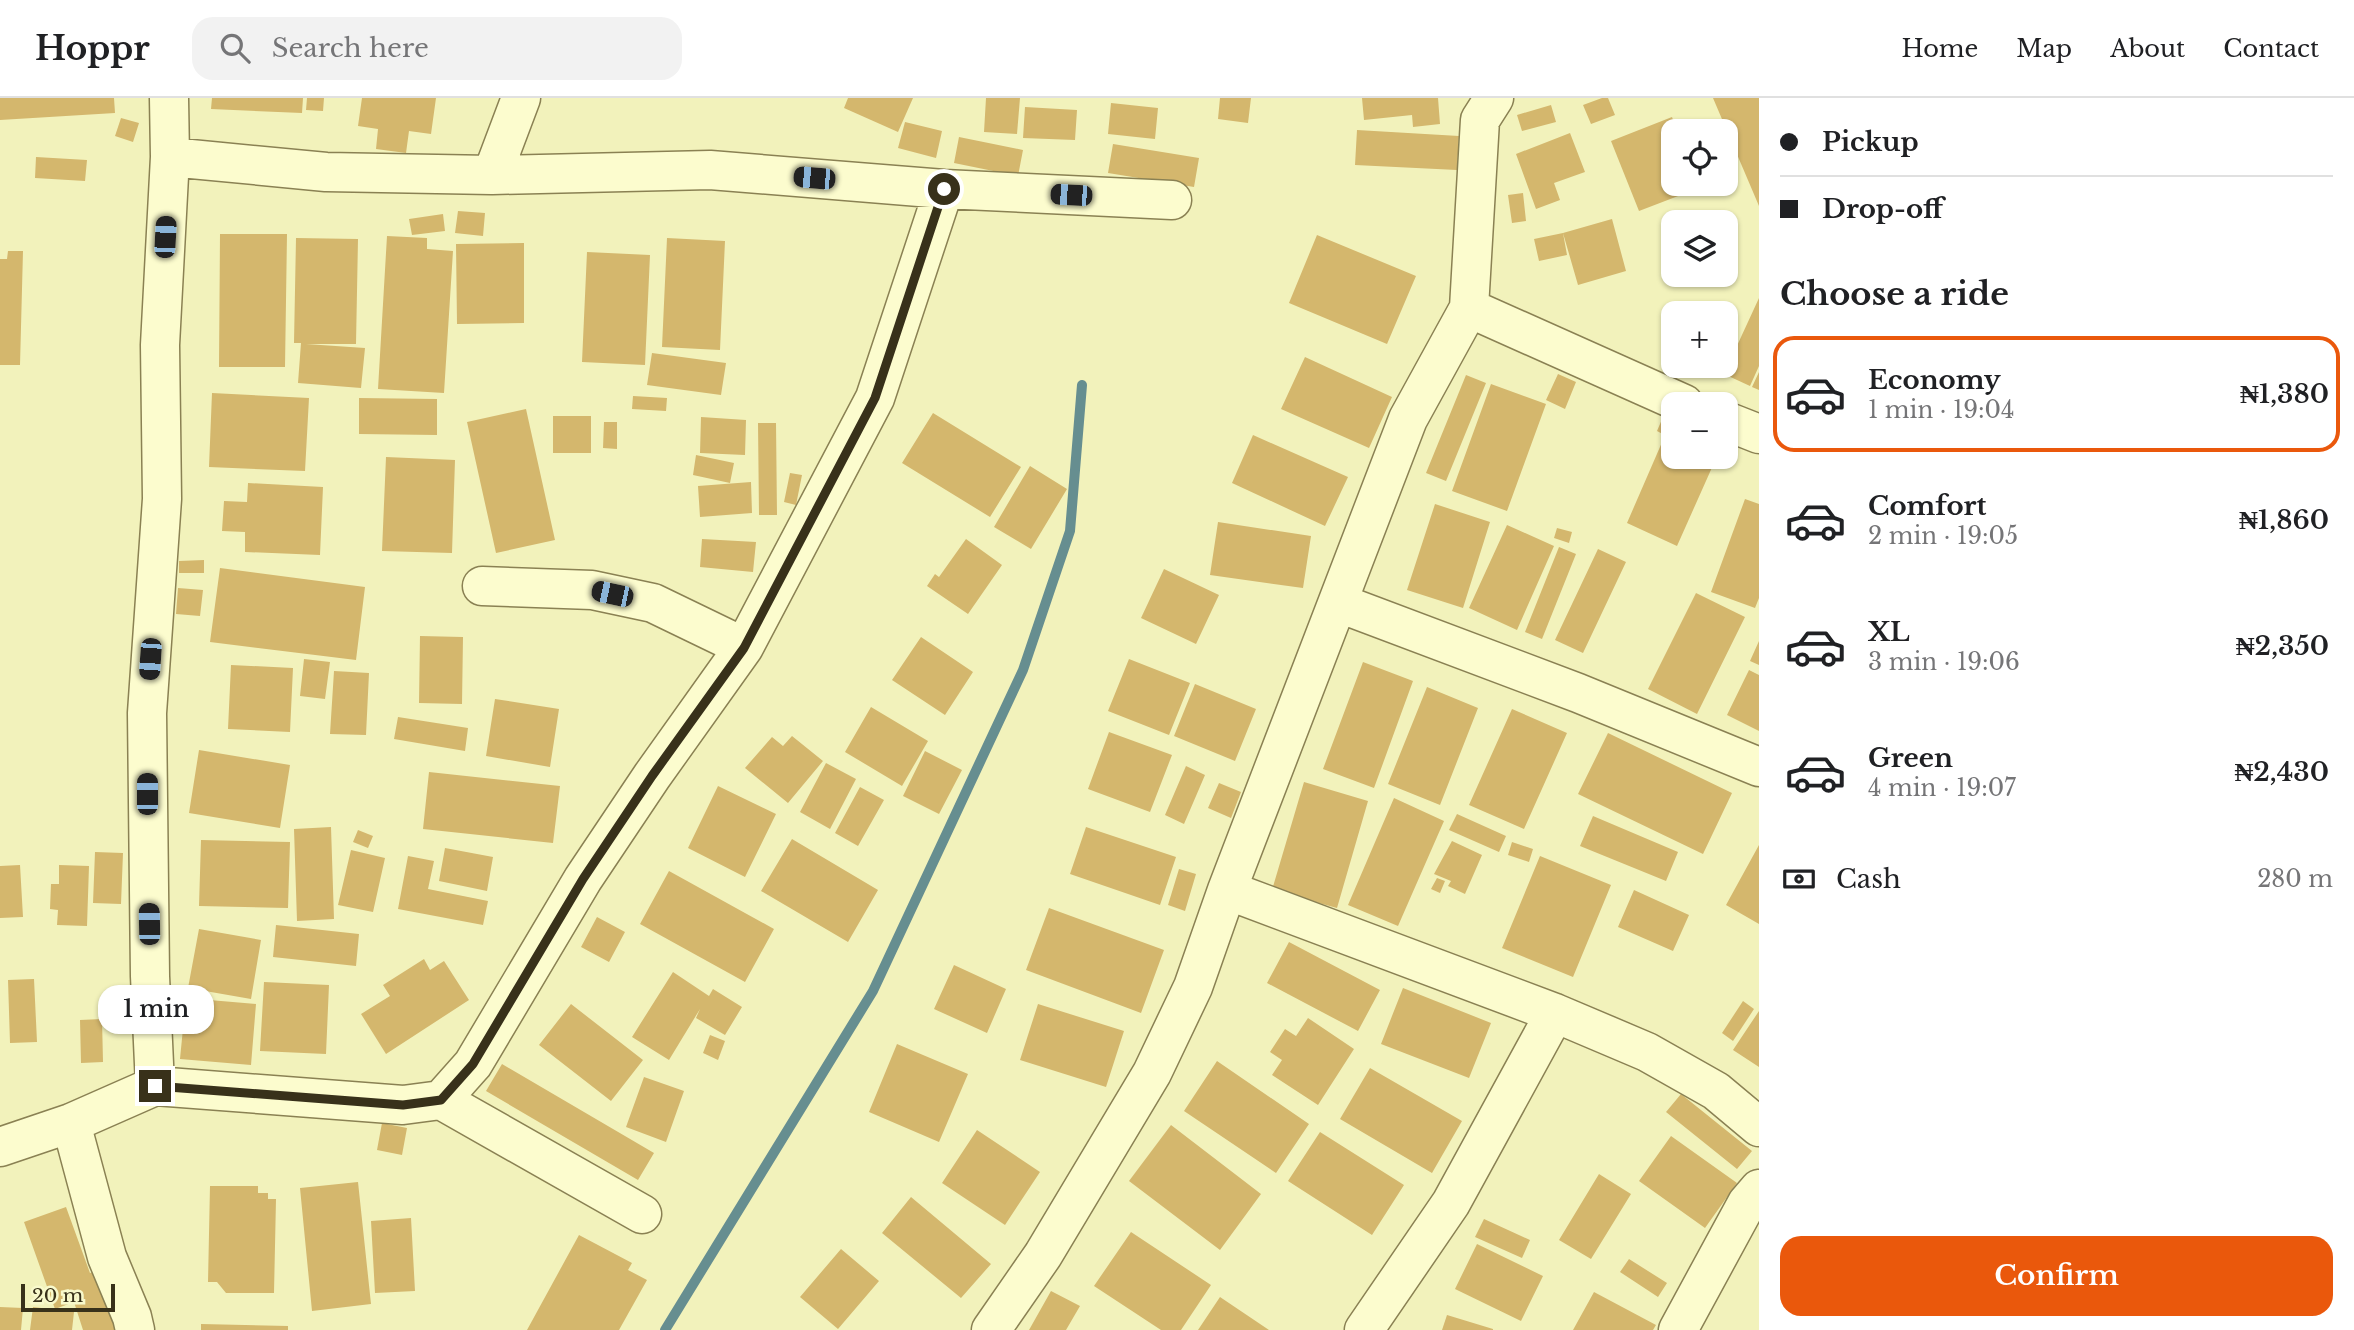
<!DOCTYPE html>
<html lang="en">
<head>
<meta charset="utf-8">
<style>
  :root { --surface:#fff; --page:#f2f2f2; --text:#202124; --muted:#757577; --line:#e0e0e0; --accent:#ea580c }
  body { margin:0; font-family:"Libre Baskerville",serif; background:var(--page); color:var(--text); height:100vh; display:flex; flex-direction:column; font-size:26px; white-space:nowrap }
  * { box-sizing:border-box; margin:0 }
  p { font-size:23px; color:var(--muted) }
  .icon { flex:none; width:38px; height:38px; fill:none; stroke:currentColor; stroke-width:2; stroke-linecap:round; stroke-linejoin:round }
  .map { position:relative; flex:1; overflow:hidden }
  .details { display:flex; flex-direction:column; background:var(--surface); width:595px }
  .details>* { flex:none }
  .top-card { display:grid; align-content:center; height:154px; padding:0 21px; background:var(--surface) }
  .fabs { position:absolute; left:1661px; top:21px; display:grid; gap:14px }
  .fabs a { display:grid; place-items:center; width:77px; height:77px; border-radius:14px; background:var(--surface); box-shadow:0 2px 5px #0004; font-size:35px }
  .scale { position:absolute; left:21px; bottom:18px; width:94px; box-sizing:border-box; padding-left:7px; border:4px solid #38311a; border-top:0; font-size:19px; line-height:24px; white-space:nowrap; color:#38311a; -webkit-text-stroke:5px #f8f9cb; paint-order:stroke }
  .end { position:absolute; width:32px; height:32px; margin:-16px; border:9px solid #38311a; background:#fff; box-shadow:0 0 0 4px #fff }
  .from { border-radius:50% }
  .bubble { position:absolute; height:49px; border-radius:21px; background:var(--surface); box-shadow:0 2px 5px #0004; font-size:23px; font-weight:600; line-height:49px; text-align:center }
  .car { position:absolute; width:21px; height:42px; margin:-21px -10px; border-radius:9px; box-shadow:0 0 5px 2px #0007; background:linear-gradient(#222 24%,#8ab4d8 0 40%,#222 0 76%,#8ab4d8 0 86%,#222 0) }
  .top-card b { display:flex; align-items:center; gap:24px; height:66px; font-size:26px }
  .top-card b+b { border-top:2px solid var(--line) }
  .top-card i { width:18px; height:18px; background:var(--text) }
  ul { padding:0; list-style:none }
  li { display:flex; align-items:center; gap:21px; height:116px; margin:0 14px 10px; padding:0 7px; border:4px solid transparent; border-radius:21px }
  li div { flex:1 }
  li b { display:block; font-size:26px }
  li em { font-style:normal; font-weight:600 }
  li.on { border-color:var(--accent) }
  li>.icon { width:63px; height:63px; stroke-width:1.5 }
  h2 { padding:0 21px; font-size:32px; line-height:84px }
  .pay { display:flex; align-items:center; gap:18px; height:77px; padding:0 21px; font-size:26px }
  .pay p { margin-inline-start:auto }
  .button { display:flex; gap:14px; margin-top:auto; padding:14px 21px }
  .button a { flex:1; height:80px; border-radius:21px; background:var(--accent); color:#fff; font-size:28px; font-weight:600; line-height:80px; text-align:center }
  header { display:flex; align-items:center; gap:42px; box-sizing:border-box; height:98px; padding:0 35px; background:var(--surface); border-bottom:2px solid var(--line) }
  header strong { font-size:33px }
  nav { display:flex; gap:38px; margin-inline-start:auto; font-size:24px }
  .search { width:490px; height:63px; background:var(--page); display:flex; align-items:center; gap:18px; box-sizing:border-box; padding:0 24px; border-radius:21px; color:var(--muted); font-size:26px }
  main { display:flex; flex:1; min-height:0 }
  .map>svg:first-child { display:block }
</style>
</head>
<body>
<header>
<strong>Hoppr</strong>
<div class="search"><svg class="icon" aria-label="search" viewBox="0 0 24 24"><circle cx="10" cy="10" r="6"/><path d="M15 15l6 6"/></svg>Search here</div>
<nav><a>Home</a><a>Map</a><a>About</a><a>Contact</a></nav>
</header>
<main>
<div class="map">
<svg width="1759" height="1232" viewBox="0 0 1759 1232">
  <rect width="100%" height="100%" fill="#f2f2bb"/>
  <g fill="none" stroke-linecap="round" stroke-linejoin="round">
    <!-- stream -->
    <path stroke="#668e90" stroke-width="10" d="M665,1232L873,893L1023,572L1070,433L1082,287"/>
  </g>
  <!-- building -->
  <path fill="#d4b76d" d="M0,0H114L115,15L0,22Z
    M212,0H303L302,15L211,11Z
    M307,0H324L323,13L306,12Z
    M362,0H436L431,36L409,33L406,55L376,51L378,31L358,28Z
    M848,0H913L898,34L844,10Z
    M986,0H1020L1017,36L984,34Z
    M1220,0H1251L1248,25L1218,21Z
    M1362,0H1438L1440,26L1413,29L1412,17L1364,22Z
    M1602,0H1608L1615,17L1591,26L1583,7Z
    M1713,0H1759V108Z
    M1111,5L1158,10L1155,41L1108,36Z
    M1551,7L1556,24L1522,33L1517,17Z
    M1025,9L1077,12L1075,42L1023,40Z
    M1672,19L1677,33H1673V86H1698L1699,90L1639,113L1611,43Z
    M121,20L139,25L133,44L115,38Z
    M905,24L942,33L936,60L898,50Z
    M1357,32L1459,38L1457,72L1355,67Z
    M1570,35L1585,74L1554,85L1560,102L1536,111L1516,56Z
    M959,39L1023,52L1018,78L954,65Z
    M1113,46L1199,60L1194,89L1108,75Z
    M36,59L87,62L85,83L35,80Z
    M1523,95L1526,123L1512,125L1508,97Z
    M458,113L485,115L483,138L455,135Z
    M443,116L445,133L412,137L409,121Z
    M1612,121L1626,173L1578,187L1563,135Z
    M1563,135L1567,157L1539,163L1534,141Z
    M220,136H287L285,269H219Z
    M1317,137L1416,178L1387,246L1289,205Z
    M387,138L427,140V151L453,153L444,295L378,291Z
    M296,140L358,141L356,246H306L365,250L361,290L298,285L301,245H294Z
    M667,140L725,143L720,252L662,249Z
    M524,145V225L457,226L456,146Z
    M8,153H23L20,267H0V161H7Z
    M587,154L650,157L645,267L582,264Z
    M1759,200V268L1750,288L1724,276Z
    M652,255L726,265L721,297L647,287Z
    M1305,259L1392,299L1369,350L1281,311Z
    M1759,274V292L1752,289Z
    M1558,276L1576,284L1565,311L1546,302Z
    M1466,277L1486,285L1446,383L1426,375Z
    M1491,286L1546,306L1507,413L1452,393Z
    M212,295L309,300L305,373L209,369Z
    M633,298L667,300L666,313L632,311Z
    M359,300L437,301V337L359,336Z
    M526,311L555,442L496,455L467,324Z
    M933,315L1021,369L990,419L902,365Z
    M553,318H591V355H553Z
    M701,319L746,322L745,357L700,355Z
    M1663,319L1673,324V333L1670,340L1657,333Z
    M604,324H617V351L603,350Z
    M758,325H776L777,417H759Z
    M1253,337L1348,379L1325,428L1232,385Z
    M1663,342L1673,347V359H1700L1714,365L1677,448L1627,425Z
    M696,357L734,365L730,385L693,377Z
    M386,359L455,362L452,455L382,453Z
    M1030,368L1067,391L1031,451L994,429Z
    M790,375L802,377L796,407L784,404Z
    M751,384L752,415L700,419L698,388Z
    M248,385L323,389L320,457L245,454V434L222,433L224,403L247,404Z
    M1745,401L1759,406V500L1755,510L1711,494Z
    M1435,406L1490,424L1463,510L1407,492Z
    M1218,424L1311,438L1303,490L1210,477Z
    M1507,427L1554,448L1517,532L1469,510Z
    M1557,430L1572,434L1569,445L1554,440Z
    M702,441L756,444L753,474L700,469Z
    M966,441L1002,467L968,516L927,488L935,476L939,479Z
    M1559,449L1576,456L1542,541L1525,534Z
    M1598,451L1626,464L1583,555L1555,542Z
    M204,462V475H179V463Z
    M220,470L365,489L356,562L210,544Z
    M1164,471L1219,497L1196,546L1141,520Z
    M178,490L203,492L200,518L176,516Z
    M1696,495L1745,519L1697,616L1648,591Z
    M420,538L463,539L462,606L419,605Z
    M921,539L973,574L945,617L892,582Z
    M1759,543V567L1750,563Z
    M304,561L330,564L325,601L300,598Z
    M1129,561L1190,585L1169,637L1108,613Z
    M1363,564L1413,583L1374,690L1323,671Z
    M231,567L293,570L290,634L228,631Z
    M1749,572L1759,577V633L1727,617Z
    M334,573L369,575L366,637L330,636Z
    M1195,586L1256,611L1235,663L1174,638Z
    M1427,589L1478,610L1440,707L1388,686Z
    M495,601L559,611L550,669L486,658Z
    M871,609L928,643L902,688L845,654Z
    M1512,611L1567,635L1524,731L1469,707Z
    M398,619L468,630L465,653L394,641Z
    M1109,634L1172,657L1150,714L1088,691Z
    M1608,635L1732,695L1703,756L1578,696Z
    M792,638L823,663L788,705L745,670L772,639L783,648Z
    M199,652L290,667L280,730L189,715Z
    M925,653L962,672L939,716L903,698Z
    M826,665L856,681L830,731L800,714Z
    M1186,668L1205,677L1184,726L1165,717Z
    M429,674L560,688L553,745L423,731Z
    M1304,684L1368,703L1337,810L1272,792Z
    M1219,685L1241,694L1231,720L1208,710Z
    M718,688L776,716L745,779L688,750Z
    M860,689L884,702L858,748L835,735Z
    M1394,700L1444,723L1398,828L1348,807Z
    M1457,716L1506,738L1499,754L1449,732Z
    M1593,718L1678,754L1666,783L1580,748Z
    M331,729L334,821L297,823L294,731Z
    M1086,729L1176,759L1160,807L1070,776Z
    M358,732L373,738L368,750L353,744Z
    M792,741L878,792L848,844L761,793Z
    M201,742L290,744L288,810L199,808Z
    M1452,743L1482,757L1465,796L1448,788L1451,783L1434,776Z
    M1512,744L1533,751L1529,764L1508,757Z
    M1759,747V826L1726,807Z
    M445,750L493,759L487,793L439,783Z
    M351,752L385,760L373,814L338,807Z
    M95,754L123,755L121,806L93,805Z
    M408,758L434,763L428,791L488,803L483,827L398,811Z
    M1540,758L1611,787L1573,879L1502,850Z
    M20,767L23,819L0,820V768Z
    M59,767L89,768L87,828L57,827L58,812L50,811L51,786H59Z
    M1179,771L1196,776L1185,813L1168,807Z
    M669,773L774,831L745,884L640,826Z
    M1437,780L1445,783L1440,795L1431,791Z
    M1634,792L1689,817L1673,853L1618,829Z
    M1049,810L1164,852L1141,915L1026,872Z
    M597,819L625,834L609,864L581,849Z
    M276,827L359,836L356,868L273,859Z
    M199,831L261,842L251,901L188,890Z
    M1289,844L1380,892L1358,933L1267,885Z
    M424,861L430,872L444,863L469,902L386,956L361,916L390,898L383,887Z
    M954,867L1006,891L987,935L934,911Z
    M673,874L709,898L713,891L742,909L725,937L696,920L700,911L669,962L632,939Z
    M34,881L37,944L10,945L8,882Z
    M264,884L329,887L326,956L260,953Z
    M1403,890L1491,925L1469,980L1381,946Z
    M186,900L256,906L251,967L180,961Z
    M1743,903L1754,911L1733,943L1722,935Z
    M571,906L643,962L611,1003L539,947Z
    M1038,906L1124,933L1106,989L1020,962Z
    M1759,913V969L1733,952Z
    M1308,920L1354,951L1318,1007L1272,977L1282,962L1270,954L1285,931L1296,938Z
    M102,921L103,964L81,965L80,922Z
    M710,937L725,943L718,962L703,955Z
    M897,946L968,976L939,1044L869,1014Z
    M1217,963L1309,1026L1276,1075L1184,1013Z
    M502,966L654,1055L638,1082L486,993Z
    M1370,970L1462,1023L1432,1075L1340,1021Z
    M644,979L684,993L666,1044L626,1029Z
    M1681,996L1752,1053L1737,1071L1666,1014Z
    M382,1025L407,1030L402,1057L377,1052Z
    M1171,1027L1261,1096L1220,1152L1129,1083Z
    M977,1032L1040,1074L1005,1127L942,1085Z
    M1320,1034L1404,1087L1372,1137L1288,1083Z
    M1671,1038L1737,1085L1705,1130L1639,1083Z
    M1599,1076L1631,1096L1591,1161L1559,1142Z
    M358,1084L371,1206L312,1213L300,1090Z
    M210,1088H258V1095H268V1101H276L274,1195H226L217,1184H208Z
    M911,1099L991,1166L961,1200L882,1135Z
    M66,1109L90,1175L101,1171L122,1232H83L74,1204L55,1211L24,1124Z
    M411,1120L415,1193L375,1195L371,1123Z
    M1484,1121L1530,1142L1522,1160L1475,1139Z
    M1131,1134L1211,1187L1181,1232H1161L1094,1188Z
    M579,1137L632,1165L628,1172L647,1182L619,1232H527Z
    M1477,1146L1543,1178L1521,1223L1455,1191Z
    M841,1151L879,1183L838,1231L800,1199Z
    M1629,1161L1667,1185L1658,1199L1620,1174Z
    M1051,1193L1080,1208L1066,1232H1029Z
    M1594,1194L1656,1227L1653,1232H1573Z
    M1220,1199L1269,1232H1198Z
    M0,1209L23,1210L21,1232H0Z
    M33,1209L74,1214L72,1232H30Z
    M1447,1217L1493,1231V1232H1442Z
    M201,1226L288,1228V1232H201Z"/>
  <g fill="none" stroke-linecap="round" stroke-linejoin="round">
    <defs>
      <path id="minor" d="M170,59L326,74L492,77L710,72L944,91L1172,102
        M492,77L521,0
        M1469,210L1684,306
        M1726,323L1759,336
        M482,488L592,492L653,505L744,549
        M1339,505L1578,595L1759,669
        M1227,792L1555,915L1647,954L1716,993L1759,1029
        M155,988L150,878L147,615L162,401L160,247L170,59L169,0
        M441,1002L473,966L583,781L652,678L744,549L875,300L944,91
        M71,1025L107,1159L132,1219L135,1232
        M0,1049L71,1025L155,988L403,1007L441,1002L642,1116
        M991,1232L1043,1157L1152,975L1193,889L1227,792L1408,321L1469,210L1480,22L1494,0
        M1364,1232L1451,1105L1555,915
        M1678,1232L1747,1105L1759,1091"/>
    </defs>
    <!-- minor casing -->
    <use href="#minor" stroke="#8a8153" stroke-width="41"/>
    <!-- minor -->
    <use href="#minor" stroke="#fcfcce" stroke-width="38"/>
  </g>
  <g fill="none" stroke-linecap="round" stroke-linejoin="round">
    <!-- route -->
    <path stroke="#38311a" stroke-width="9" d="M155,988L403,1007L441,1002L473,966L583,781L652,678L744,550L875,300L944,91"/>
  </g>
</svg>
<div class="fabs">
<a><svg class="icon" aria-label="locate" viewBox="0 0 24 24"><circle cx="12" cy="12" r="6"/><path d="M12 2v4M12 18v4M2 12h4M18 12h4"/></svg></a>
<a><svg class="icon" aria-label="layers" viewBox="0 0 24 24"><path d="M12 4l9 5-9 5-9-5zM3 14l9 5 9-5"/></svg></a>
<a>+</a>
<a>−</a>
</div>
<div class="scale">20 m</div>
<i class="end from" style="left:944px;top:91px"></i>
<i class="end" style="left:155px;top:988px"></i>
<div class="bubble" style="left:98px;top:887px;width:116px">1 min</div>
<i class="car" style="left:814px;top:80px;rotate:275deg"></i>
<i class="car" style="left:1071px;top:97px;rotate:273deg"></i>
<i class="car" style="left:165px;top:139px;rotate:3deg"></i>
<i class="car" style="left:612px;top:496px;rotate:282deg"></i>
<i class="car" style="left:150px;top:561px;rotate:184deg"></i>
<i class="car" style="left:147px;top:696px;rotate:0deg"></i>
<i class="car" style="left:149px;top:826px;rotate:359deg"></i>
</div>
<section class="details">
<div class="top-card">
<b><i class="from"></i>Pickup</b>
<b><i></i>Drop-off</b>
</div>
<h2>Choose a ride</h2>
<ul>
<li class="on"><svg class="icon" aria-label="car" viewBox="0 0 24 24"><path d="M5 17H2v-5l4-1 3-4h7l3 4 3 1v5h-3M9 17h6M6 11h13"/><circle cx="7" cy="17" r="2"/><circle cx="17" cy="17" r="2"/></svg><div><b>Economy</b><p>1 min · 19:04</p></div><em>₦1,380</em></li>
<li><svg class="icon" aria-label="car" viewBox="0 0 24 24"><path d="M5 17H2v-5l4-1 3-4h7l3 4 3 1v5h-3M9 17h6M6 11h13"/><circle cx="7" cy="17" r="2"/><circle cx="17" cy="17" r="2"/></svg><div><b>Comfort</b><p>2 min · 19:05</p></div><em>₦1,860</em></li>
<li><svg class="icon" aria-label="car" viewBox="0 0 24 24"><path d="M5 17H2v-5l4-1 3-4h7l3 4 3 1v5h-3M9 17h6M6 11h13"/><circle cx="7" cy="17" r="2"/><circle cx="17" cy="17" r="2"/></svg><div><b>XL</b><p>3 min · 19:06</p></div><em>₦2,350</em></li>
<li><svg class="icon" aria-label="car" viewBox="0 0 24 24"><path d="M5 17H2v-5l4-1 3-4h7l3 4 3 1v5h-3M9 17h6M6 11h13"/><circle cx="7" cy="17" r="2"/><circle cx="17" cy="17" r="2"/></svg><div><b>Green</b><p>4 min · 19:07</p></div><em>₦2,430</em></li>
</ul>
<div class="pay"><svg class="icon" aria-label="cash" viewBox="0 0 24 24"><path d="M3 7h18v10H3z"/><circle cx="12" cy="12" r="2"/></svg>Cash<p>280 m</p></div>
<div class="button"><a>Confirm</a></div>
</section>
</main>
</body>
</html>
